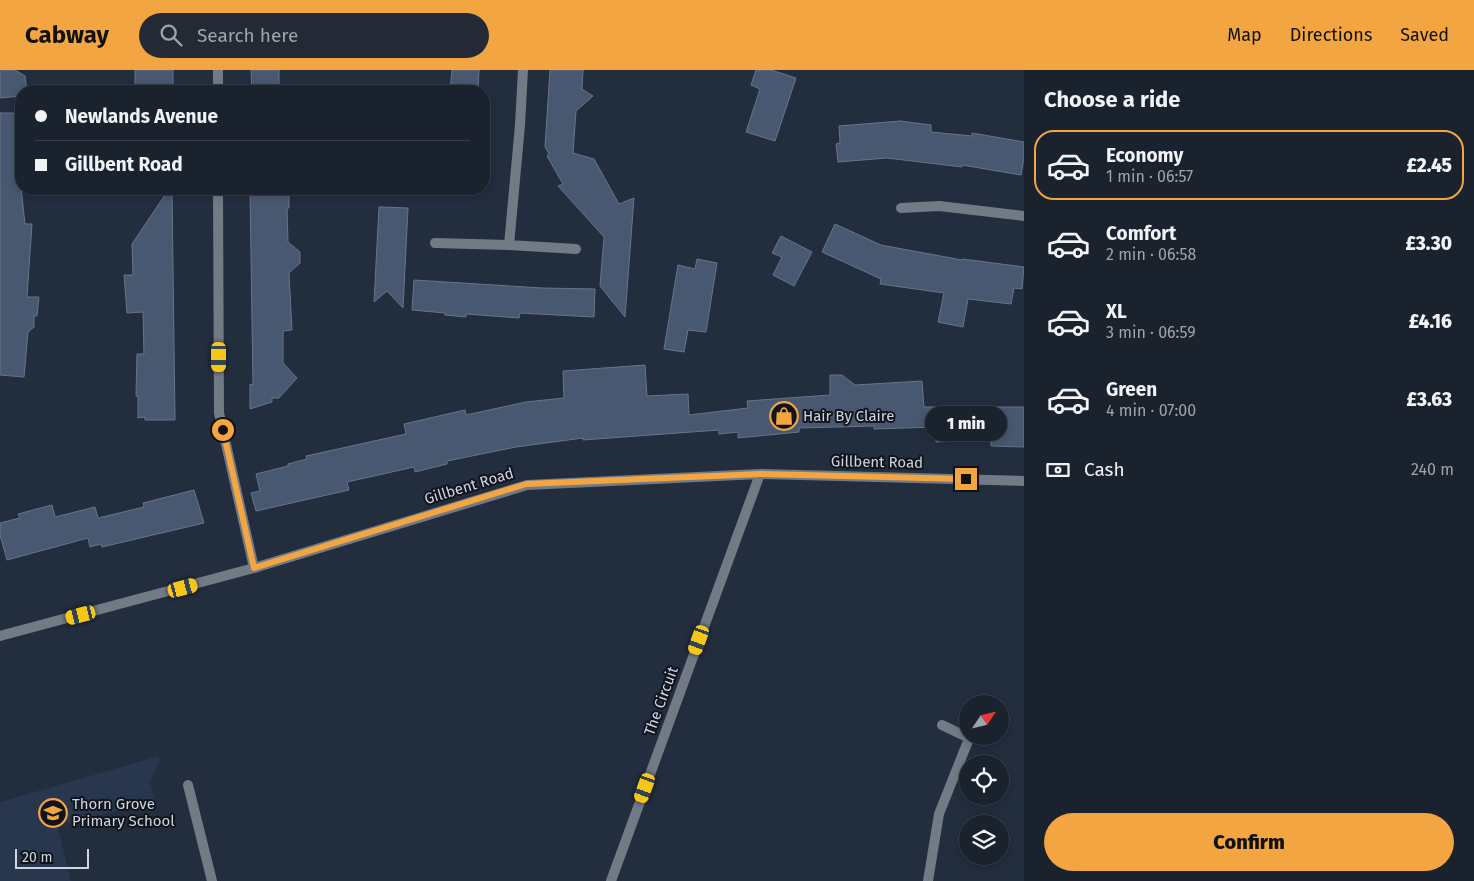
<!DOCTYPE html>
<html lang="en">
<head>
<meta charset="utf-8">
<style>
  :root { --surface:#1a222e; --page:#232a36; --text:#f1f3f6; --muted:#9fa4aa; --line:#383f4a; --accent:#f2a541 }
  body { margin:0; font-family:"Fira Sans",sans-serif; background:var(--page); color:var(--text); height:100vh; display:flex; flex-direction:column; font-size:19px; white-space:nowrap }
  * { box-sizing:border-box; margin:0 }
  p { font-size:16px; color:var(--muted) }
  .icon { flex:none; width:28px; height:28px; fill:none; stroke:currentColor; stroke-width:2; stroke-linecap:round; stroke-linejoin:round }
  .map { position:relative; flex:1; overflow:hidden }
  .drawer { display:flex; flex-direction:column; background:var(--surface); width:450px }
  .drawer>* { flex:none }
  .hud { position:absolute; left:15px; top:15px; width:475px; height:110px; border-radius:20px; box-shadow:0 2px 8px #0003,0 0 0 1px var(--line); display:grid; align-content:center; height:110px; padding:0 20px; background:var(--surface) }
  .needle { width:32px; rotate:55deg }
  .fabs { position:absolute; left:959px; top:625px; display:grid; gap:10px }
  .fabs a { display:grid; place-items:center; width:50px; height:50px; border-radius:50%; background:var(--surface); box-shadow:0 2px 8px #0003,0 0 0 1px var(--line); font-size:25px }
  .scale { position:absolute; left:15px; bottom:12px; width:74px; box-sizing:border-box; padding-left:5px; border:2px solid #cfd6e1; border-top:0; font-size:14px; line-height:18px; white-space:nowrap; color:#cfd6e1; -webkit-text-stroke:4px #10151d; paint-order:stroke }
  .end { position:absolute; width:22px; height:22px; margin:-11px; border:6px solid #f2a541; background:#111; box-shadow:0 0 0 2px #111 }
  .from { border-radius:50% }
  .bubble { position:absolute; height:35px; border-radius:18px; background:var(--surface); box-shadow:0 2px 8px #0003,0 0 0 1px var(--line); font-size:16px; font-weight:800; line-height:35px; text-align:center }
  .car { position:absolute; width:15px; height:30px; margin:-15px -8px; border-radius:6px; box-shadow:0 0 4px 1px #0007; background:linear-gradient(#f5c518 24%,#345 0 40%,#f5c518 0 76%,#345 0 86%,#f5c518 0) }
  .hud b { display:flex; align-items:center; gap:18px; height:48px; font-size:19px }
  .hud b+b { border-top:1px solid var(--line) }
  .hud i { width:12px; height:12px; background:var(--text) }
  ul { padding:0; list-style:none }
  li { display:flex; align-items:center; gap:15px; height:70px; margin:0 10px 8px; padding:0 10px; border:2px solid transparent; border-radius:20px }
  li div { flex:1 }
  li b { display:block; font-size:19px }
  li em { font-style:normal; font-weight:800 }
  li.selected { border-color:var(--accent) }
  li>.icon { width:45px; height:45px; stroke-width:1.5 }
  h2 { padding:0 20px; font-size:22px; line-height:60px }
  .pay { display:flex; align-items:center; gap:12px; height:55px; padding:0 20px; font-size:19px }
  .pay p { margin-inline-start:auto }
  .button { display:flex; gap:10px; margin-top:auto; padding:10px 20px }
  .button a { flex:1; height:58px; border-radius:30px; background:var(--accent); color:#111; font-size:20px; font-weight:800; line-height:58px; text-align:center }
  header { display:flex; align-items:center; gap:30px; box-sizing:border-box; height:70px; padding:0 25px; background:var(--accent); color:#111 }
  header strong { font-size:24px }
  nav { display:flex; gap:28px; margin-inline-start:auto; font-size:18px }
  .search { width:350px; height:45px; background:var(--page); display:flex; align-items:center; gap:12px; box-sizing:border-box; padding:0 18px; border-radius:28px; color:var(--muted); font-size:19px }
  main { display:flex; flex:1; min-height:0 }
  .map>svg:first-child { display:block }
</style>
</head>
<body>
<header>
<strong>Cabway</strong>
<div class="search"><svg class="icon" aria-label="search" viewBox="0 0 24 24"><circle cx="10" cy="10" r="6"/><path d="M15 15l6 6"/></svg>Search here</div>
<nav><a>Map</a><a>Directions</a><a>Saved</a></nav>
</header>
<main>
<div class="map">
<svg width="1024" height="811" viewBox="0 0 1024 811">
  <rect width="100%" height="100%" fill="#222d3e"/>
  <!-- built -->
  <path fill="#28374d" d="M159,686L160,692L150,711L155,732L57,755L71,811H0V732Z"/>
  <!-- building -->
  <path fill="#475870" stroke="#687589" d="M0,0H15L25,6L27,21H21V26L0,28Z
    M135,0H173V21H135Z
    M251,0H279V21H252Z
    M452,0H479L478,21H450Z
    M550,0H583L582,19L593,26L576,41L573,83L594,89L619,134L634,128L625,247L600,216L604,167L558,116L563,114L547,86L549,84L545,77Z
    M756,0H771L796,8L775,71L746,62L760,19L751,15Z
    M0,43H16L18,89L25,154H32L27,227H39L37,246H34V257L28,262L24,307L0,305Z
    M900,51L931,55V62L972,66V63L1024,72V87L1021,105L962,95V97L887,88L838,92L836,74L840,73L839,56Z
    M169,119H172L175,350H145V347L138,348V326H136L137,284H144L143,242L127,243L124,205H133L132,174Z
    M250,119H289V138H287L288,172L300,182V193L289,203L292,260L283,261V293L297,308L279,328H272V332L250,339V314L253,315Z
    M379,137L408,138L403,238L387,221L374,232Z
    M835,154L881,175L962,190L963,189L1024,197L1022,219L1014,218L1011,234L968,229L963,257L938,252L944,223L880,214L881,209L822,182Z
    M781,166L812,182L794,216L773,205L782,187L772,183Z
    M697,189L717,193L706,262L688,260L684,282L664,279L678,195L695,199Z
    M414,210L542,218L595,219L594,247L520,243L519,248L466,244V247L445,245V243L412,240Z
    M645,295L647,326L688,324L689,345L748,338L747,331L830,325V305H842L855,315L922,311L924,337H1024V377L991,376V370L936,372V357L874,359V356L799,358V362L738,368V362L719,364V360L583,370V368L516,377L447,391V394L415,402L414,397L347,412L349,420L256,441L251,423L260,421L256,404L288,396V394L307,389L306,386L406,364L404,354L465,340L466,345L526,332L564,328L563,301Z
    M194,420L204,453L102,477L101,474L90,477L88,468L7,490L0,465V453L20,448L18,444L52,435L55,447L95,437L98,448L144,437L143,433Z"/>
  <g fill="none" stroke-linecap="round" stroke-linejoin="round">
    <!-- minor -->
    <path stroke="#727a86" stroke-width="10" d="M218,0V21
      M218,119L219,343L254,498
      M901,138L939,136L1024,146
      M435,173L509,175L576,179
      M509,175L520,55L523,0
      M942,655L969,668
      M188,715L212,811
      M611,811L760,404
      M928,811L939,744L970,666"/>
    <!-- tertiary -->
    <path stroke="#727a86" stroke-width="10" d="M0,566L254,498L527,415L760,404L1024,411"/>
  </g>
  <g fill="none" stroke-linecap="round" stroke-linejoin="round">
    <!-- route -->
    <path stroke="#f2a541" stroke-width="6" d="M223,360L254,498L526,414L760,404L966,409"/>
  </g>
  <!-- icons -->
  <defs>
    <symbol id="shop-ring" viewBox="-11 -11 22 22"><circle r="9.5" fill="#10151d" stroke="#f2a541" stroke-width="1.5"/><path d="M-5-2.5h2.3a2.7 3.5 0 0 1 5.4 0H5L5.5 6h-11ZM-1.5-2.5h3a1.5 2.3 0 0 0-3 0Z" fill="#f2a541"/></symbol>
    <symbol id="school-ring" viewBox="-11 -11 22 22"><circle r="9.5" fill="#10151d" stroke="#f2a541" stroke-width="1.5"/><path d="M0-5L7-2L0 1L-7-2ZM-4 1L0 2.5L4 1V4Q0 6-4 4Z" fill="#f2a541"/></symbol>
  </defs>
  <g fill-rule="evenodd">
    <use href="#shop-ring" x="768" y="330" width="32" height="32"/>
    <use href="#school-ring" x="37" y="727" width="32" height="32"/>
  </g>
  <g text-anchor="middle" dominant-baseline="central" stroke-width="4" stroke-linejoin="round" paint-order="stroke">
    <!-- poi labels -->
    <g font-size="15" fill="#cfd6e1" stroke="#10151d" text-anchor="start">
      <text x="803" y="346">Hair By Claire</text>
      <text x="72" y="734">Thorn Grove<tspan x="72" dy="17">Primary School</tspan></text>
    </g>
    <!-- street labels -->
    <g font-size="15" fill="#cfd6e1" stroke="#10151d">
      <text transform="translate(877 392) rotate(1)">Gillbent Road</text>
      <text transform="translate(469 416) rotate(-17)">Gillbent Road</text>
      <text transform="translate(661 631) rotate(-70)">The Circuit</text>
    </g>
  </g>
</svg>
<div class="fabs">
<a><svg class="needle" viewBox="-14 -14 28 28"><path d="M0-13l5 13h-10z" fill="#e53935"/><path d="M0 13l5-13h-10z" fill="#9fa4aa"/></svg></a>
<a><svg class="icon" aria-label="locate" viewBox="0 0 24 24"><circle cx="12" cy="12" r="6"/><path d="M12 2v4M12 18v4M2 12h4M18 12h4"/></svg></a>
<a><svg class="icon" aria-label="layers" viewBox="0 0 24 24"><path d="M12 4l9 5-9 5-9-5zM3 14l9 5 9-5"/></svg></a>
</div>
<div class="scale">20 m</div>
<i class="end from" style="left:223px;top:360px"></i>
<i class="end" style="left:966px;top:409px"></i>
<div class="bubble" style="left:925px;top:336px;width:82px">1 min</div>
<i class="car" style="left:219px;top:287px;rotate:180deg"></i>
<i class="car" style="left:183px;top:518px;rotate:75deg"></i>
<i class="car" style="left:81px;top:545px;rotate:256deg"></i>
<i class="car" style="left:699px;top:570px;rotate:200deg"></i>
<i class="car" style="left:645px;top:718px;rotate:200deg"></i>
<div class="hud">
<b><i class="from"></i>Newlands Avenue</b>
<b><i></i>Gillbent Road</b>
</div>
</div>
<section class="drawer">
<h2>Choose a ride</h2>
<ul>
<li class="selected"><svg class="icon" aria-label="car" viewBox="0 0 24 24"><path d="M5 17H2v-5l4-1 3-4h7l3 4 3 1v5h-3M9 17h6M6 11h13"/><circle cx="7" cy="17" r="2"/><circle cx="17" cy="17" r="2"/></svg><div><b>Economy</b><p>1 min · 06:57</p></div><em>£2.45</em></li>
<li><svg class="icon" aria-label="car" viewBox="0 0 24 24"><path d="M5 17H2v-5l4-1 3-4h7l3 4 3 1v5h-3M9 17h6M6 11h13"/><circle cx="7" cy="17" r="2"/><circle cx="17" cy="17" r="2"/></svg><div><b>Comfort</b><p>2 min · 06:58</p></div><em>£3.30</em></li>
<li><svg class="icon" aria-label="car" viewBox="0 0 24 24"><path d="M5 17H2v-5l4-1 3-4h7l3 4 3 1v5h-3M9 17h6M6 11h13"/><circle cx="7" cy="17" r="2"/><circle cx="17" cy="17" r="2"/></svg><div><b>XL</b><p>3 min · 06:59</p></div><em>£4.16</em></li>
<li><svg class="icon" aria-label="car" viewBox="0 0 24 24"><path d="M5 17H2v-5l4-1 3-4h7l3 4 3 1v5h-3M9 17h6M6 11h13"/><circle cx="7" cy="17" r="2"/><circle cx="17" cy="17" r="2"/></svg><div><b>Green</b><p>4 min · 07:00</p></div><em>£3.63</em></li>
</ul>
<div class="pay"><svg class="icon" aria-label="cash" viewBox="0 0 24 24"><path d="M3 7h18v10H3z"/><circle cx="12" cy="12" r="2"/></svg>Cash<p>240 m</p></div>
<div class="button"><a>Confirm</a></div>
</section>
</main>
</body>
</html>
